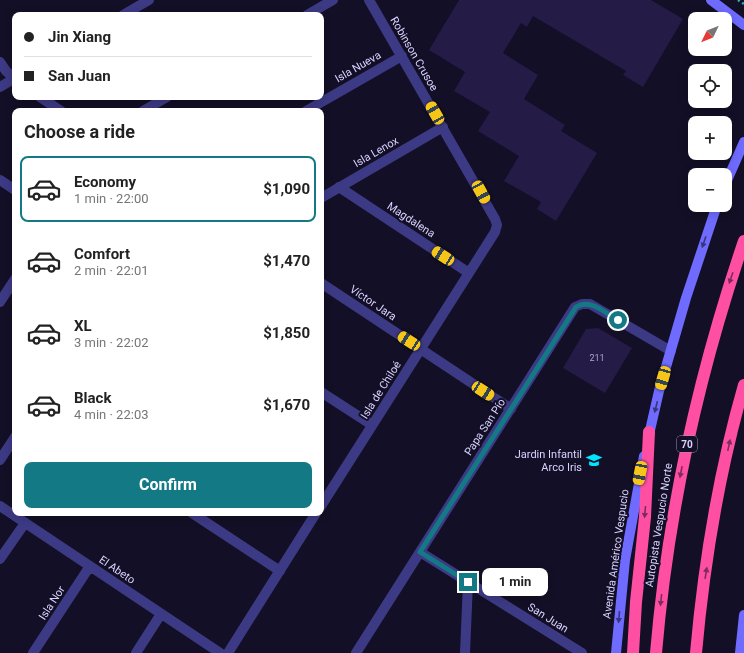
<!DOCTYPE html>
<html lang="en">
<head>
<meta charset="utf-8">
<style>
  :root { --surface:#fff; --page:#f2f2f2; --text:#222; --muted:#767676; --line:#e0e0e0; --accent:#137a85 }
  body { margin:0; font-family:Roboto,sans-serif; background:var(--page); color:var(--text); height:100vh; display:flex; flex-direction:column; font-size:15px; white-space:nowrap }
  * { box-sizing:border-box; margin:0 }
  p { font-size:13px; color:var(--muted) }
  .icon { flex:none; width:22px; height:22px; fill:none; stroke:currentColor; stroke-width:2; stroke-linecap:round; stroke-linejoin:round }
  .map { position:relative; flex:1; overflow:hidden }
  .drawer { position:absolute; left:12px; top:108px; width:312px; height:408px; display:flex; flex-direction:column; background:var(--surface); border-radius:8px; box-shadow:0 2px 10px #0003 }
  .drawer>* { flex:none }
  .hud { position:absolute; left:12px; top:12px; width:312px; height:88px; border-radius:8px; box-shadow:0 2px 10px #0003; display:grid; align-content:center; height:88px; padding:0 12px; background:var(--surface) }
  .needle { width:26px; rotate:227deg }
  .buttons { position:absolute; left:688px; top:12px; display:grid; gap:8px }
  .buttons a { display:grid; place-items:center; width:44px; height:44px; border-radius:8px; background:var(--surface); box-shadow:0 2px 10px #0003; font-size:20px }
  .end { position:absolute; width:18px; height:18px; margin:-9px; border:5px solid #137a85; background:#fff; box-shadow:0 0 0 2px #fff }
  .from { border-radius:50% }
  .bubble { position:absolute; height:28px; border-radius:8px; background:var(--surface); box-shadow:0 2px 10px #0003; font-size:13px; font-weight:700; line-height:28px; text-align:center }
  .car { position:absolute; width:12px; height:24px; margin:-12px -6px; border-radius:5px; box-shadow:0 0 3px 1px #0007; background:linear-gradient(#f5c518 24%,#345 0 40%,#f5c518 0 76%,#345 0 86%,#f5c518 0) }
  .hud b { display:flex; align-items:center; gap:14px; height:38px; font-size:15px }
  .hud b+b { border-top:1px solid var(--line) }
  .hud i { width:10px; height:10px; background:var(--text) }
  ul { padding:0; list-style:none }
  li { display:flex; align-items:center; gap:12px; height:66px; margin:0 8px 6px; padding:0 4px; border:2px solid transparent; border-radius:8px }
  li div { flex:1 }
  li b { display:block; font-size:15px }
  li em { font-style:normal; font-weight:700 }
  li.on { border-color:var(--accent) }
  li>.icon { width:36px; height:36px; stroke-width:1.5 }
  h2 { padding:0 12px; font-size:18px; line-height:48px }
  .button { display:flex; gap:8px; margin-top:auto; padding:8px 12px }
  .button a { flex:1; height:46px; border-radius:8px; background:var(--accent); color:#fff; font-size:16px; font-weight:700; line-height:46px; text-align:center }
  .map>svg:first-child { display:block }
</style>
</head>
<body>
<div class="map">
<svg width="744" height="653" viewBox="0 0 744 653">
  <rect width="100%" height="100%" fill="#130f26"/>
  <!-- building -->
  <path fill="#241b47" d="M459,0H651L683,19L643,87L623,75L626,71L533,16L527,27L521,23L503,53L538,75L524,99L565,125L561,131L597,153L556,221L537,209L541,202L504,181L519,156L478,131L490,112L454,91L465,72L429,50Z
    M598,328L632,348L605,393L563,368L586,329Z"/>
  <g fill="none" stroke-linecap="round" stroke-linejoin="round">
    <!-- path -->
    <path stroke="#2fb8b0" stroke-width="2.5" stroke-dasharray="2 3" stroke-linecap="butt" d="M738,0L744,4"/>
    <!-- street -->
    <path stroke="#3d3a85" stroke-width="10" d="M123,15L149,0
      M307,15L333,0
      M0,62L6,71L15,79
      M0,87L15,78
      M40,97L61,111
      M143,111L167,97
      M306,111L402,56
      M0,180L15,190
      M339,187L469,273
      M321,198L443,127
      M321,283L511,409
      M0,302L15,279
      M321,392L372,425
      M0,460L15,437
      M0,506L220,653
      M321,506L495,232L497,225L495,219L369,0
      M192,513L280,571
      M420,552L582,653
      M0,559L25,523
      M33,653L90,566
      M136,653L161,614
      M228,653L316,513
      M356,653L575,307L582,304H590L671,351
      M465,653L468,582"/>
    <!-- secondary -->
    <path stroke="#6f6bff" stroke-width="10" d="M711,0L744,25
      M725,185L744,142
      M648,439L659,391L686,298L717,205
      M616,653L625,560L644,456
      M740,653L744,615"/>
    <!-- highway -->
    <path stroke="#ff4fa3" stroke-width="12" d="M633,653L636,602L645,517L649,432
      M656,653C668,511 698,376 744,241
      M696,653C704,563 719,472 744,385"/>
  </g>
  <!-- one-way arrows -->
  <defs><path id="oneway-solid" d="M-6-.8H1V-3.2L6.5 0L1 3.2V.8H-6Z"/></defs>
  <g fill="#38347d">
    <use href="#oneway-solid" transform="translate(704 242) rotate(109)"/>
    <use href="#oneway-solid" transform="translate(656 407) rotate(104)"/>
    <use href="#oneway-solid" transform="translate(619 617) rotate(95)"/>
  </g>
  <g fill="#7d2c5e">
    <use href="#oneway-solid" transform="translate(731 278) rotate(109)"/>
    <use href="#oneway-solid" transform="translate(729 445) rotate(-78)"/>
    <use href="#oneway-solid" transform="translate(681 472) rotate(101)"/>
    <use href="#oneway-solid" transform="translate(645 512) rotate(95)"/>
    <use href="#oneway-solid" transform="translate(706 573) rotate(-81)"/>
    <use href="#oneway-solid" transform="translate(661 600) rotate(96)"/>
  </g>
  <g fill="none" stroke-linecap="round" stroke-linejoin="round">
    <!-- route -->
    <path stroke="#137a85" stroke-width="5" d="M468,582L420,552L576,307C590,298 605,313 618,320"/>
  </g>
  <!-- icons -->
  <defs>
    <symbol id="school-bare" viewBox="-9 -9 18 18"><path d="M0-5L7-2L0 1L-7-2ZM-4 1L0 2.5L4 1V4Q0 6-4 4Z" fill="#00e5ff" stroke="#130f26" stroke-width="2.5" paint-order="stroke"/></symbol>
  </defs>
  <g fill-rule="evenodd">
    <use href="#school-bare" x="583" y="449" width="22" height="22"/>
  </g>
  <g text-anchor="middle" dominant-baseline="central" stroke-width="4" stroke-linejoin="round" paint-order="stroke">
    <!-- number labels -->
    <g font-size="9" fill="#aca6d1">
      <text x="597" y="358">211</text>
    </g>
    <!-- shield labels -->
    <rect fill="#130f26" stroke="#9e99be" stroke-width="1" x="677" y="436" width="20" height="16" rx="3"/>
    <g font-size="10" font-weight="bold" fill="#d9d4ff">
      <text x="687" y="444">70</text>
    </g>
    <!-- street labels -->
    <g font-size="11" fill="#d9d4ff" stroke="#130f26">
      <text transform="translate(414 54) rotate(60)">Robinson Crusoe</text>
      <text transform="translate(358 67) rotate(-30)">Isla Nueva</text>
      <text transform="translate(376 152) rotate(-30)">Isla Lenox</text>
      <text transform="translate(411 220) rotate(33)">Magdalena</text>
      <text transform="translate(373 303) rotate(34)">Víctor Jara</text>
      <text transform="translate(381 390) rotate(-58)">Isla de Chiloé</text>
      <text transform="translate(485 427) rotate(-57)">Papa San Pío</text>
      <text transform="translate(659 525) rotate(-81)">Autopista Vespucio Norte</text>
      <text transform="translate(616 554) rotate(-82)">Avenida Américo Vespucio</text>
      <text transform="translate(117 570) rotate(34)">El Abeto</text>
      <text transform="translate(52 603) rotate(-57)">Isla Nor</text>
      <text transform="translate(548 618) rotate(32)">San Juan</text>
    </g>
    <!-- poi labels -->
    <g font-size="11" fill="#d9d4ff" stroke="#130f26" text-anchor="end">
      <text x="582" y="454">Jardin Infantil<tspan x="582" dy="13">Arco Iris</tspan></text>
    </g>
  </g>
</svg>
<div class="buttons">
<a><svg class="needle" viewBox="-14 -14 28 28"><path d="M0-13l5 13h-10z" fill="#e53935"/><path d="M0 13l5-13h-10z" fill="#767676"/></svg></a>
<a><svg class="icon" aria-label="locate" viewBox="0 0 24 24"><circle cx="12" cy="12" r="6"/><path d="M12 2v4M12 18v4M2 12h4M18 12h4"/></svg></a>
<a>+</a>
<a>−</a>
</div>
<i class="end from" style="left:618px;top:320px"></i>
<i class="end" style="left:468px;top:582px"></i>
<div class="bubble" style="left:482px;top:568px;width:66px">1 min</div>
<i class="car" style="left:435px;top:113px;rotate:330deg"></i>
<i class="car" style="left:481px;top:192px;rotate:151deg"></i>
<i class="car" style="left:443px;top:256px;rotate:303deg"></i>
<i class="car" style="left:409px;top:341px;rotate:303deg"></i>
<i class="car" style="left:663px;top:378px;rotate:196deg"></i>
<i class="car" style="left:483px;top:391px;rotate:123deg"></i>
<i class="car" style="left:640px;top:473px;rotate:191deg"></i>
<div class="hud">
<b><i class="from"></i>Jin Xiang</b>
<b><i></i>San Juan</b>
</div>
<section class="drawer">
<h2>Choose a ride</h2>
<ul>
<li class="on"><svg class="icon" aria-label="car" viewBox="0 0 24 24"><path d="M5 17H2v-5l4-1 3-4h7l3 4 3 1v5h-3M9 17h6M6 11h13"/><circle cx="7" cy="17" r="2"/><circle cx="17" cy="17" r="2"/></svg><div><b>Economy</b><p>1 min · 22:00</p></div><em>$1,090</em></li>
<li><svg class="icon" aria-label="car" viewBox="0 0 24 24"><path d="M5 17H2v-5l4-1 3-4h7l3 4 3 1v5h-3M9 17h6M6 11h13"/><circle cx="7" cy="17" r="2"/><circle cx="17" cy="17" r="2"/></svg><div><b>Comfort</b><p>2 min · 22:01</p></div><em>$1,470</em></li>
<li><svg class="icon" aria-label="car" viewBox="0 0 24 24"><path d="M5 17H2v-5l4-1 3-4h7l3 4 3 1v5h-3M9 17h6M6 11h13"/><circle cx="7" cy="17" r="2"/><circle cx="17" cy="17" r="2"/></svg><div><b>XL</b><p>3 min · 22:02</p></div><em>$1,850</em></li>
<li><svg class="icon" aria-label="car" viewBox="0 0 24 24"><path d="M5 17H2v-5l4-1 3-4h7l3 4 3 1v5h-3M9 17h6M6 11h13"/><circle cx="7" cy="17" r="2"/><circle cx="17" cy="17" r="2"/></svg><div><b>Black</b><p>4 min · 22:03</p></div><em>$1,670</em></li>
</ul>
<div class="button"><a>Confirm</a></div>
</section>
</div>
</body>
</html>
